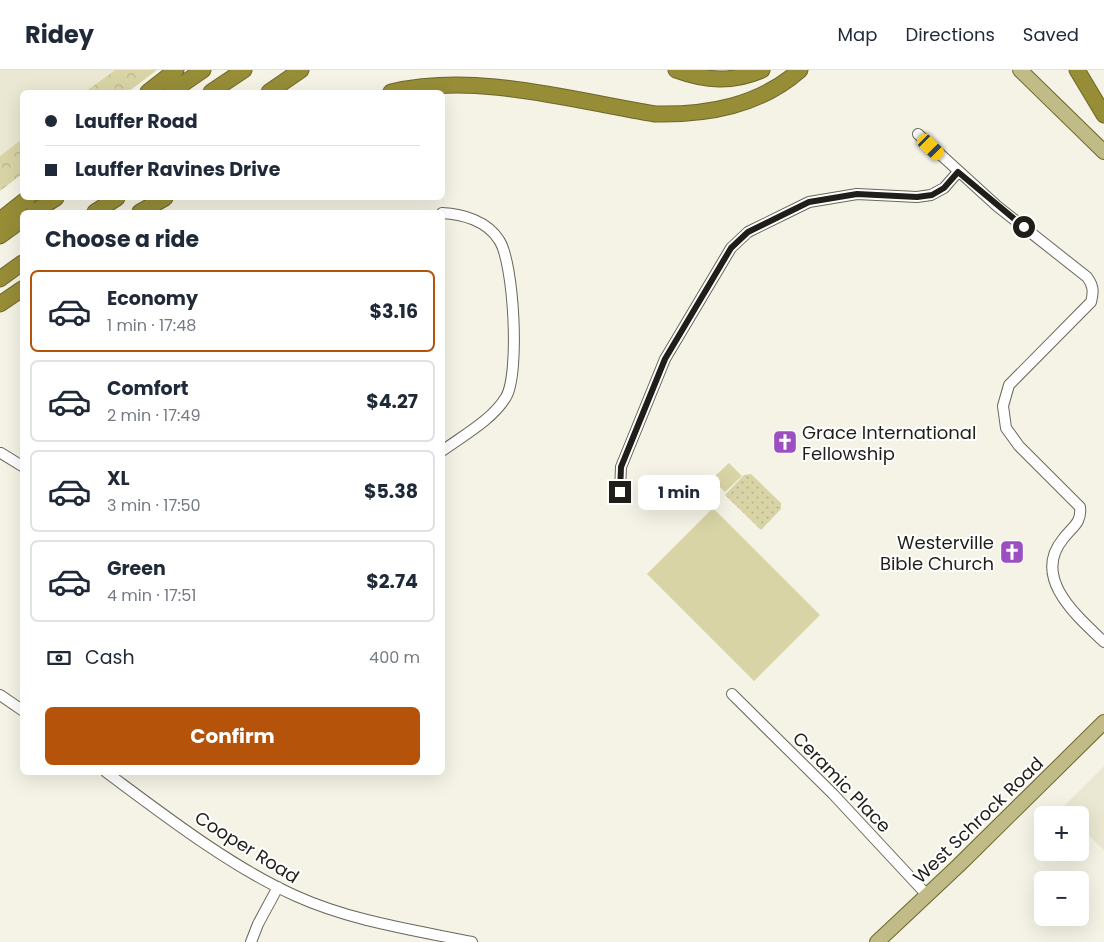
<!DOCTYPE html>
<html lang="en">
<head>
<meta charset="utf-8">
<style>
  :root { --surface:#fff; --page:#f6f6f7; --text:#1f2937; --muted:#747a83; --line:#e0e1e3; --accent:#b45309 }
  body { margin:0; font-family:Poppins,sans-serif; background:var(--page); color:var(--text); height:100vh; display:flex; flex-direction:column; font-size:19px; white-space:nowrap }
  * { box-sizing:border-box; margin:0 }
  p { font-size:16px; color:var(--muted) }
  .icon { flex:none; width:28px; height:28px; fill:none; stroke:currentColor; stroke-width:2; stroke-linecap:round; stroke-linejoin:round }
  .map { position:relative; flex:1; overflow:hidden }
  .side { position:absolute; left:20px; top:140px; width:425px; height:565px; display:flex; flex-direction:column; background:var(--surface); border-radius:8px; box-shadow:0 5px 20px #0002 }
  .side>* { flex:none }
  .hud { position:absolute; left:20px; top:20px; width:425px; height:110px; border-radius:8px; box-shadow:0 5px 20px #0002; display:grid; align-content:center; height:110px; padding:0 25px; background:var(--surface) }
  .fabs { position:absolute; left:1034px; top:736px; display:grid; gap:10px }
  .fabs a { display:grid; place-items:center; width:55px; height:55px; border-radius:8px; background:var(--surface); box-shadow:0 5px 20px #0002; font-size:25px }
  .end { position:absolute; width:22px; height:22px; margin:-11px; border:6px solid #1f1e19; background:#fff; box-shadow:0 0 0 2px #fff }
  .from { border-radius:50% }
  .bubble { position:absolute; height:35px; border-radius:8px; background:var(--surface); box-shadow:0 5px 20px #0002; font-size:16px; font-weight:700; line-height:35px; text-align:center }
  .car { position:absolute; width:15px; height:30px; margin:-15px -8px; border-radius:6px; box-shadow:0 0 4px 1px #0007; background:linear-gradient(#f5c518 24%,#345 0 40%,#f5c518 0 76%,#345 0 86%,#f5c518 0) }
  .hud b { display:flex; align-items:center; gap:18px; height:48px; font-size:19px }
  .hud b+b { border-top:1px solid var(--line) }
  .hud i { width:12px; height:12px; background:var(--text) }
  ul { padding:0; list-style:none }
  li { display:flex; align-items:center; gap:15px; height:82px; margin:0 10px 8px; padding:0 15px; border:2px solid var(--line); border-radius:8px }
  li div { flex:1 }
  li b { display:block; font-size:19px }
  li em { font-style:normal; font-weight:700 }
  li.current { border-color:var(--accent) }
  li>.icon { width:45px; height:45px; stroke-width:1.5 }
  h2 { padding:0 25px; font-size:22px; line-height:60px }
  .pay { display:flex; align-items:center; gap:12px; height:55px; padding:0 25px; font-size:19px }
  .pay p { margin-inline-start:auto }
  .primary-button { display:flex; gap:10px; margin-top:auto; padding:10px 25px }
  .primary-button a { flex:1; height:58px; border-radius:8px; background:var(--accent); color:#fff; font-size:20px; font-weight:700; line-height:58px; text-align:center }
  header { display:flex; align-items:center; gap:30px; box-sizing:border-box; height:70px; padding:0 25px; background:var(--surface); border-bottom:1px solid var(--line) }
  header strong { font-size:24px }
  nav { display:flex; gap:28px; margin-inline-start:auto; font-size:18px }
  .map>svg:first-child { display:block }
</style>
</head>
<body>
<header>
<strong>Ridey</strong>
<nav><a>Map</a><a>Directions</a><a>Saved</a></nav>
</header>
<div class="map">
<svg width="1104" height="872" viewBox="0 0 1104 872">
  <defs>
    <pattern id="grass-dots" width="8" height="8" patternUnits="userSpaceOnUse" patternTransform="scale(1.25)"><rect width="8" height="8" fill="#d8d4a6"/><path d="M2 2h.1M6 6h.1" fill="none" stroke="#b9b68e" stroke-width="1.8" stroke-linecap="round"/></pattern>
    <pattern id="forest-crowns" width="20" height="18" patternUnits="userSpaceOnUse" patternTransform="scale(1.25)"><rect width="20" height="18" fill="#d8d4a6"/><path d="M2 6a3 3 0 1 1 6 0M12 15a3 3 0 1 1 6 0" fill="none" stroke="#b9b68e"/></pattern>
  </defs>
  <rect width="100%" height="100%" fill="#f4f3e5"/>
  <!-- built -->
  <path fill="#eae8d2" d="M0,0H115L85,22H22V69L0,86Z
    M1104,696V780L1080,757V745H1067L1061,739Z"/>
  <!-- grass -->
  <path fill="url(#grass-dots)" d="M751,404L781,433V439L761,460L725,425L744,405Z"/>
  <!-- forest -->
  <path fill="url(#forest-crowns)" d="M115,0H157L128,22H85Z
    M22,69V104L0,121V86Z"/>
  <!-- pitch -->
  <path fill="#d8d4a6" d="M729,393L742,406L725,422L712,409Z
    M713,438L820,545L754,611L647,504Z"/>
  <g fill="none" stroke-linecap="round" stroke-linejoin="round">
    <defs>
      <path id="minor" d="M918,64L997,136L1087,207C1093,215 1094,221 1091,232L1009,315L1003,336L1006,358L1019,376L1080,437C1082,453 1072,457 1063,469C1031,508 1078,547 1104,572
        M442,143C463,144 487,151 499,170C514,192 520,304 506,327C492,350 464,365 442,381
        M1,383L22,396
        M620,422L621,397L665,289L731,178L748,162L809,132L857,124L917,127L931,125L944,118L958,102
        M732,624L833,724L927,825
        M0,625L22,640
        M106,702C164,745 231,797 296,826C351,851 414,860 472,872
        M251,872L258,854L278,817"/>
      <path id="major" d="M1020,0L1104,82
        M877,872L958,796L1104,652"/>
      <path id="highway" d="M676,0C706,11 732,13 762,0
        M1077,0L1104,45
        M148,22L176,0
        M171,22L203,0
        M211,22L244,0
        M269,22L301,0
        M391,22C477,2 570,30 655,44C708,45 759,36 800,0
        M34,142L56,128
        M95,142L117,128
        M140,142L165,128
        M0,150L28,128
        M0,166L22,150
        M0,209L22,193
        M0,234L22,219"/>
    </defs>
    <!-- minor casing -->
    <use href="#minor" stroke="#68675b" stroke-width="12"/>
    <!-- major casing -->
    <use href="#major" stroke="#6d662c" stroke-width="16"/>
    <!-- highway casing -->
    <use href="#highway" stroke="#6d662c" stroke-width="17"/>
    <!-- minor -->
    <use href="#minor" stroke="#fff" stroke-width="10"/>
    <!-- major -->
    <use href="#major" stroke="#c1bb87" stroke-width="14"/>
    <!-- highway -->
    <use href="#highway" stroke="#978d37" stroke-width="15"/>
  </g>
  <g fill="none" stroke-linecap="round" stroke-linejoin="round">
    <!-- route -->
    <path stroke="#1f1e19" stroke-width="6" d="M620,422L621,397L665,289L731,178L748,162L809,132L857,124L917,127L932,125L944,118L958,102L1024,157"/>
  </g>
  <!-- icons -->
  <defs>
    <symbol id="church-square" viewBox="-11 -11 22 22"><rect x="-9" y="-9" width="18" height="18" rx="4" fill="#9c4fc0" stroke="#fff"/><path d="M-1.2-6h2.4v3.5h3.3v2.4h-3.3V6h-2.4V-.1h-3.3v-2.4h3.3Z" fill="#fff"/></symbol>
  </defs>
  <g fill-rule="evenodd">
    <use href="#church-square" x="771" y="358" width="28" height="28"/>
    <use href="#church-square" x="998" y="468" width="28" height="28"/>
  </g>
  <g text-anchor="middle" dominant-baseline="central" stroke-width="4" stroke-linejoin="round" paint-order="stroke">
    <!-- poi labels -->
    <g font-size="18" fill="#1f1e19" stroke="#fff" text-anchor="start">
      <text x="802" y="362">Grace International<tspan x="802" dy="21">Fellowship</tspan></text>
      <text x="994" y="472" text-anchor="end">Westerville<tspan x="994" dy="21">Bible Church</tspan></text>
    </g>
    <!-- street labels -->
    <g font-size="18" fill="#1f1e19" stroke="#fff">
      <text transform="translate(842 712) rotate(46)">Ceramic Place</text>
      <text transform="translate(978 750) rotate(-44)">West Schrock Road</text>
      <text transform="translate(247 777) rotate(32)">Cooper Road</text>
    </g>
  </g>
</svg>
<div class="fabs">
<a>+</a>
<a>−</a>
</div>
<i class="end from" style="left:1024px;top:157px"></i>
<i class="end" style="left:620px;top:422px"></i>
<div class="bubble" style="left:638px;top:405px;width:82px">1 min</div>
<i class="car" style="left:931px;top:77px;rotate:134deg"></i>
<div class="hud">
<b><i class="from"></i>Lauffer Road</b>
<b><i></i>Lauffer Ravines Drive</b>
</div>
<section class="side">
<h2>Choose a ride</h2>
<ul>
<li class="current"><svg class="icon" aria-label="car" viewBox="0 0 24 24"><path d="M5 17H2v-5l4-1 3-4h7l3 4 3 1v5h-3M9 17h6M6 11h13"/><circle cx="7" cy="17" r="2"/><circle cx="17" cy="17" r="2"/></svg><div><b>Economy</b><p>1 min · 17:48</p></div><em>$3.16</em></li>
<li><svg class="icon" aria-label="car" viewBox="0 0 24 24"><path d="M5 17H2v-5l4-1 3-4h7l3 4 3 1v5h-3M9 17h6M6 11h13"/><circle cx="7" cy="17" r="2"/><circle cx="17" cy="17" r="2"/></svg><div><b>Comfort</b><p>2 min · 17:49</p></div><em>$4.27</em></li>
<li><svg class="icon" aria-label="car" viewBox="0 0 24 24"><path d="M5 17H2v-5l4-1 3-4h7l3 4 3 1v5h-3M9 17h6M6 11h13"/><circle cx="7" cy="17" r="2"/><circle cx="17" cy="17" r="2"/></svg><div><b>XL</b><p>3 min · 17:50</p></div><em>$5.38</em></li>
<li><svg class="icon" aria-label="car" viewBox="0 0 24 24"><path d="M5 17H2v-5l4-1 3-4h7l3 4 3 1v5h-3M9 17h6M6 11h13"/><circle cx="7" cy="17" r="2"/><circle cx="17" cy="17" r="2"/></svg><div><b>Green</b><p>4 min · 17:51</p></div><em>$2.74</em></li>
</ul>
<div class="pay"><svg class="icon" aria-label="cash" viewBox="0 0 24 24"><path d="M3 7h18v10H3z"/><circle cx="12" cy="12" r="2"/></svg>Cash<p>400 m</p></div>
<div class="primary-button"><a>Confirm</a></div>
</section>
</div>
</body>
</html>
